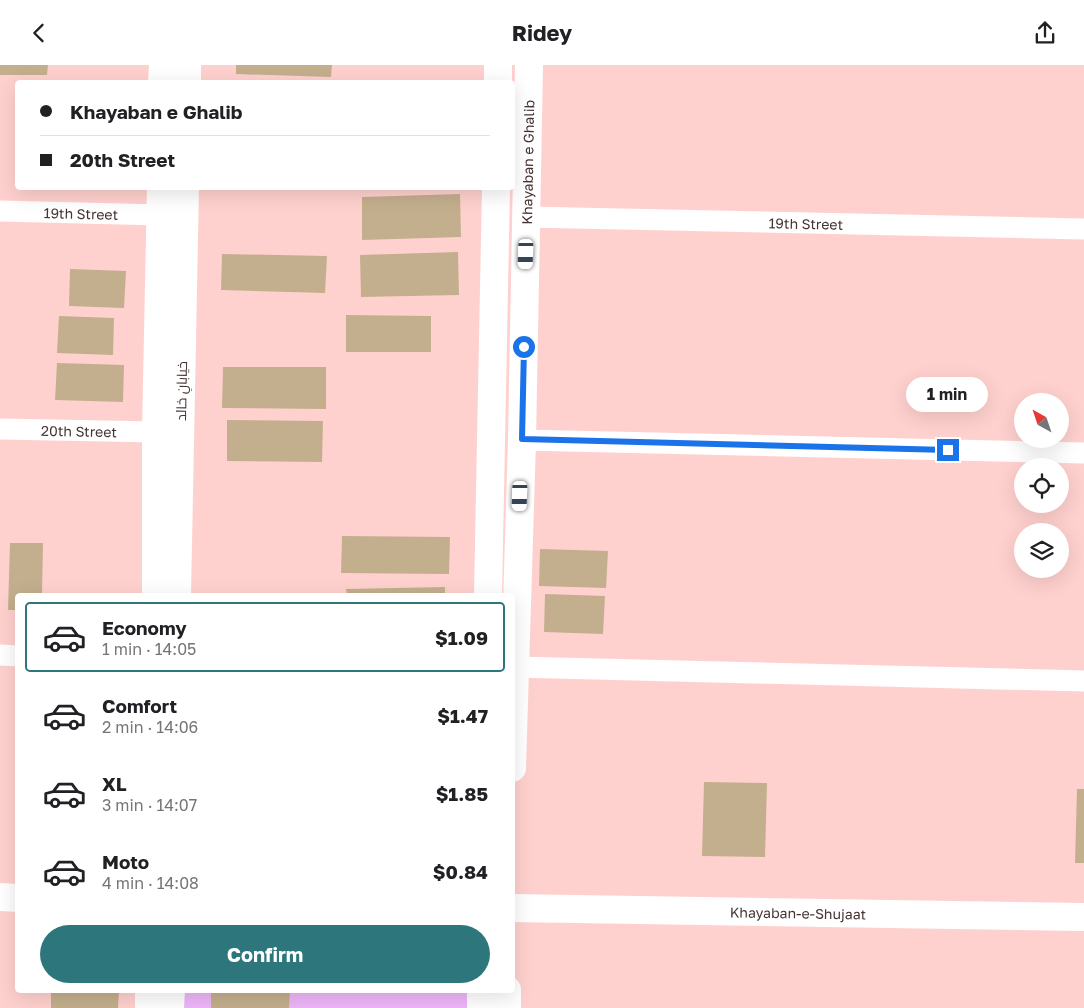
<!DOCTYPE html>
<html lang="en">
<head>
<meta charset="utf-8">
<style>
  :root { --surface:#fff; --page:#f6f6f6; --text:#202124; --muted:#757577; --line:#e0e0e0; --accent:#2d777c }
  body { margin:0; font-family:"Golos Text",Cairo,sans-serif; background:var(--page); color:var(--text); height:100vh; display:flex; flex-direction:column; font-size:19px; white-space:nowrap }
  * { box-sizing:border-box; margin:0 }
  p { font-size:16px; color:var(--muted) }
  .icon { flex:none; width:28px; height:28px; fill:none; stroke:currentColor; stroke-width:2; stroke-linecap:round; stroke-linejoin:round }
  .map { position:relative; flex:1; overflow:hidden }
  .drawer { position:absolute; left:15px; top:528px; width:500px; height:400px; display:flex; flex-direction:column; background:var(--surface); border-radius:5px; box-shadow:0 5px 20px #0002 }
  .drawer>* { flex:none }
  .banner { position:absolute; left:15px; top:15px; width:500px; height:110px; border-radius:5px; box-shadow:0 5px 20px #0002; display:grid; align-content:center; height:110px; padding:0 25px; background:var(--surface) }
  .needle { width:32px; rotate:320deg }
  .buttons { position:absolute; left:1014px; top:328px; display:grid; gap:10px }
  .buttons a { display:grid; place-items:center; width:55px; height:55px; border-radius:50%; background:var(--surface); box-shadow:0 5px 20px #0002; font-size:25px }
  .end { position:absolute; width:22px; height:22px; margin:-11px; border:6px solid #1a73e8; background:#fff; box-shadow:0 0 0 2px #fff }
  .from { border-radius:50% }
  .bubble { position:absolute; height:35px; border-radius:18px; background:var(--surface); box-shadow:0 5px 20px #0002; font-size:16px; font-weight:700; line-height:35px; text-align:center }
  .car { position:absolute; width:15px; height:30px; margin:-15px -8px; border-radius:6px; box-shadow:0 0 4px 1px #0007; background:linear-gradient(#fff 24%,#345 0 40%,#fff 0 76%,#345 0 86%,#fff 0) }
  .banner b { display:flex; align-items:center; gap:18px; height:48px; font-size:19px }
  .banner b+b { border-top:1px solid var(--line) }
  .banner i { width:12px; height:12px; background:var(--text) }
  ul { padding:9px 0 0; list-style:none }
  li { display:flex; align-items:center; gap:15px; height:70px; margin:0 10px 8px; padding:0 15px; border:2px solid transparent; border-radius:5px }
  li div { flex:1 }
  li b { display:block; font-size:19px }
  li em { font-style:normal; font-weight:700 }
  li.current { border-color:var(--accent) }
  li>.icon { width:45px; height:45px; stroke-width:1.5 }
  .action { display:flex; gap:10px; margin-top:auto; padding:10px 25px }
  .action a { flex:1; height:58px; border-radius:30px; background:var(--accent); color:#fff; font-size:20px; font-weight:700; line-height:58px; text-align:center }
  header { display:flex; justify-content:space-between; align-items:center; height:65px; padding:0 25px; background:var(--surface); font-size:22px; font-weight:700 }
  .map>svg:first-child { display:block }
</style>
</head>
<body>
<header><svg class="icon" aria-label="back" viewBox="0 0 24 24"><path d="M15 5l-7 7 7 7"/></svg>Ridey<svg class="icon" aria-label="share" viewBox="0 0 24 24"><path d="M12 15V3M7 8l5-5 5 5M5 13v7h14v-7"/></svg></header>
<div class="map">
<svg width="1084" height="943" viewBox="0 0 1084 943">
  <rect width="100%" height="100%" fill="#ffd1ce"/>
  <!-- green -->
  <path fill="#eeb6f8" d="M181,925H468L467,943H181Z"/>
  <!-- building -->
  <path fill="#c3af8d" d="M0,0H48L47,10H0Z
    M236,0H332L331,12L236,9Z
    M460,129L461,172L362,175V132Z
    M458,187L459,230L361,232L360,190Z
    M222,189L327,191L325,228L221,225Z
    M70,204L126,206L124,243L69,241Z
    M346,250L431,251V287H346Z
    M59,251L114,253L113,290L57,288Z
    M57,298L124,300L123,337L55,335Z
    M223,302H326V344L222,343Z
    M227,355L323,356L322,397L227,396Z
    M342,471L450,472L449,509L341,508Z
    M10,478H43L42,530H18V545H8Z
    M540,484L608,486L606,523L539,521Z
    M445,522V530H347L346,524Z
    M545,529L605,531L603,569L544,567Z
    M704,717L767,718L765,792L702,791Z
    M1077,724H1084V798H1075Z
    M51,925H119L118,943H51Z
    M211,925H290L289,943H211Z
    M415,925H431L430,928L415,926Z"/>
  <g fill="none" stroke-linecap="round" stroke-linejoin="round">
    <!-- street -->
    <g stroke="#fff" stroke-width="21">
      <path id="s1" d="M0,146L161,150"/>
      <path id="s2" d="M527,152L1084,164"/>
      <path id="s3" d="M0,364L156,367"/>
      <path d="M522,375L1084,388"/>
      <path d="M0,590L18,591"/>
      <path d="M515,602L1084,616"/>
    </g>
    <!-- secondary -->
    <g stroke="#fff" stroke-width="28">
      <path d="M162,18L163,0"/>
      <path d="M187,18V0"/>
      <path d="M498,18V0"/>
      <path d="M156,530V367L161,122"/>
      <path d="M177,530L185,122"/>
      <path d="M488,530L496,122"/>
      <path id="s4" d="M512,703L522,375L529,0"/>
      <path d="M0,832L18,833"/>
      <path id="s5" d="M512,843L1084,852"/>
      <path d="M149,943V925"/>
      <path d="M170,943L171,925"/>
      <path d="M481,943V925"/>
      <path d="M507,943V925"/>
    </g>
  </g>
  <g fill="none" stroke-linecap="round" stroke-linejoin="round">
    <!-- route -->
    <path stroke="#1a73e8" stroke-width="6" d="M524,282L522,374L948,385"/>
  </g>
  <g text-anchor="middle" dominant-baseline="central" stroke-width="4" stroke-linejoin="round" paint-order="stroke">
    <!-- street labels -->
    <g font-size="14" fill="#463433" stroke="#fff">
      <text stroke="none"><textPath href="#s4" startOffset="606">Khayaban e Ghalib</textPath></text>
      <text stroke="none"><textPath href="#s1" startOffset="81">19th Street</textPath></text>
      <text stroke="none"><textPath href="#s2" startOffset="279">19th Street</textPath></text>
      <text transform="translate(181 326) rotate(-89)">خیابانِ خالد</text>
      <text stroke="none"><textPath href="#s3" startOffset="79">20th Street</textPath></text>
      <text stroke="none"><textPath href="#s5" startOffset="286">Khayaban-e-Shujaat</textPath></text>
    </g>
  </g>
</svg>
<div class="buttons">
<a><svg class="needle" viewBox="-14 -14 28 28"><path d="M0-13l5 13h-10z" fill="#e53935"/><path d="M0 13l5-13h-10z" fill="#757577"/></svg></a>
<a><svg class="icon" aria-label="locate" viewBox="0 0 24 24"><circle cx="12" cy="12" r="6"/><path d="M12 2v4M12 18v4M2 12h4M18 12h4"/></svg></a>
<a><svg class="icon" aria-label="layers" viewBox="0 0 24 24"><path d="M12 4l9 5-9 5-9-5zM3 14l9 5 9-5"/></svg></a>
</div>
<i class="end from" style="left:524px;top:282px"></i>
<i class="end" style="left:948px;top:385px"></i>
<div class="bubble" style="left:906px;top:312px;width:82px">1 min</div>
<i class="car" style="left:526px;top:189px;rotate:182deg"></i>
<i class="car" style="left:520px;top:431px;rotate:182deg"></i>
<div class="banner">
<b><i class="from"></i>Khayaban e Ghalib</b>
<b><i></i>20th Street</b>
</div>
<section class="drawer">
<ul>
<li class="current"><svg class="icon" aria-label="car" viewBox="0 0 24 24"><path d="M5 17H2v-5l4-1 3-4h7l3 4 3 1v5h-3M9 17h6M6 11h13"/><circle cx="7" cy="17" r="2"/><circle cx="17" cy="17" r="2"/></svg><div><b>Economy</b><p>1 min · 14:05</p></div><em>$1.09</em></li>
<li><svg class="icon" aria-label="car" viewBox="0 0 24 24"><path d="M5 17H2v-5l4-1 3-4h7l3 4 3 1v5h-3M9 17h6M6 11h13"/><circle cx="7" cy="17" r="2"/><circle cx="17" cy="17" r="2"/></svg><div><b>Comfort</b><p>2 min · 14:06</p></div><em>$1.47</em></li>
<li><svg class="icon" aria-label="car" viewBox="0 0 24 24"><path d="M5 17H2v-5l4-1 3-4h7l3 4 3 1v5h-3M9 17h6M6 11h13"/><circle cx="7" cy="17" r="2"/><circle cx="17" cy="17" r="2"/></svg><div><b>XL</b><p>3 min · 14:07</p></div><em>$1.85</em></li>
<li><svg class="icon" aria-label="car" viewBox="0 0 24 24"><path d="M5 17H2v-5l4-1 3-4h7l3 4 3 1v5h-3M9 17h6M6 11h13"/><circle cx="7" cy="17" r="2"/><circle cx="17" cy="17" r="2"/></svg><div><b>Moto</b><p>4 min · 14:08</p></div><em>$0.84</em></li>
</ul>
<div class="action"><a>Confirm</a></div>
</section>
</div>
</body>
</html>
